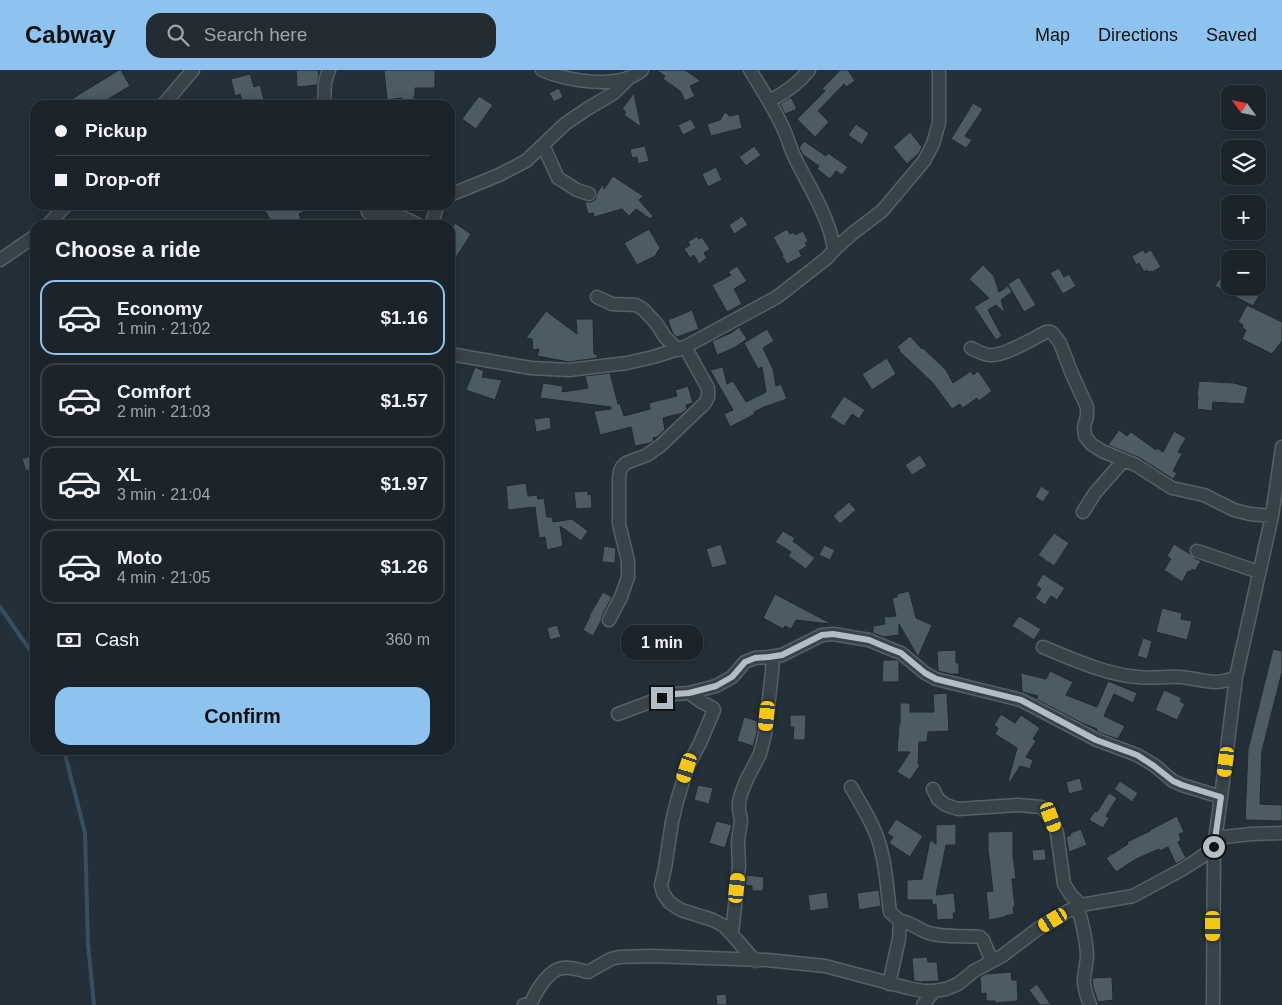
<!DOCTYPE html>
<html lang="en">
<head>
<meta charset="utf-8">
<style>
  :root { --surface:#1b242b; --page:#242c33; --text:#f1f3f6; --muted:#a0a4a9; --line:#394147; --accent:#8ec3ef }
  body { margin:0; font-family:Arial,sans-serif; background:var(--page); color:var(--text); height:100vh; display:flex; flex-direction:column; font-size:19px; white-space:nowrap }
  * { box-sizing:border-box; margin:0 }
  p { font-size:16px; color:var(--muted) }
  .icon { flex:none; width:28px; height:28px; fill:none; stroke:currentColor; stroke-width:2; stroke-linecap:round; stroke-linejoin:round }
  .map { position:relative; flex:1; overflow:hidden }
  .details { position:absolute; left:30px; top:150px; width:425px; height:535px; display:flex; flex-direction:column; background:var(--surface); border-radius:15px; box-shadow:0 2px 12px #0003,0 0 0 1px var(--line) }
  .details>* { flex:none }
  .hud { position:absolute; left:30px; top:30px; width:425px; height:110px; border-radius:15px; box-shadow:0 2px 12px #0003,0 0 0 1px var(--line); display:grid; align-content:center; height:110px; padding:0 25px; background:var(--surface) }
  .needle { width:32px; rotate:303deg }
  .buttons { position:absolute; left:1221px; top:15px; display:grid; gap:10px }
  .buttons a { display:grid; place-items:center; width:45px; height:45px; border-radius:10px; background:var(--surface); box-shadow:0 2px 12px #0003,0 0 0 1px var(--line); font-size:25px }
  .end { position:absolute; width:22px; height:22px; margin:-11px; border:6px solid #b3bdc5; background:#111; box-shadow:0 0 0 2px #111 }
  .from { border-radius:50% }
  .bubble { position:absolute; height:35px; border-radius:15px; background:var(--surface); box-shadow:0 2px 12px #0003,0 0 0 1px var(--line); font-size:16px; font-weight:800; line-height:35px; text-align:center }
  .car { position:absolute; width:15px; height:30px; margin:-15px -8px; border-radius:6px; box-shadow:0 0 4px 1px #0007; background:linear-gradient(#f5c518 24%,#345 0 40%,#f5c518 0 76%,#345 0 86%,#f5c518 0) }
  .hud b { display:flex; align-items:center; gap:18px; height:48px; font-size:19px }
  .hud b+b { border-top:1px solid var(--line) }
  .hud i { width:12px; height:12px; background:var(--text) }
  ul { padding:0; list-style:none }
  li { display:flex; align-items:center; gap:15px; height:75px; margin:0 10px 8px; padding:0 15px; border:2px solid var(--line); border-radius:15px }
  li div { flex:1 }
  li b { display:block; font-size:19px }
  li em { font-style:normal; font-weight:800 }
  li.selected { border-color:var(--accent) }
  li>.icon { width:45px; height:45px; stroke-width:1.5 }
  h2 { padding:0 25px; font-size:22px; line-height:60px }
  .pay { display:flex; align-items:center; gap:12px; height:55px; padding:0 25px; font-size:19px }
  .pay p { margin-inline-start:auto }
  .primary-button { display:flex; gap:10px; margin-top:auto; padding:10px 25px }
  .primary-button a { flex:1; height:58px; border-radius:15px; background:var(--accent); color:#111; font-size:20px; font-weight:800; line-height:58px; text-align:center }
  header { display:flex; align-items:center; gap:30px; box-sizing:border-box; height:70px; padding:0 25px; background:var(--accent); color:#111 }
  header strong { font-size:24px }
  nav { display:flex; gap:28px; margin-inline-start:auto; font-size:18px }
  .search { width:350px; height:45px; background:var(--page); display:flex; align-items:center; gap:12px; box-sizing:border-box; padding:0 18px; border-radius:15px; color:var(--muted); font-size:19px }
  .map>svg:first-child { display:block }
</style>
</head>
<body>
<header>
<strong>Cabway</strong>
<div class="search"><svg class="icon" aria-label="search" viewBox="0 0 24 24"><circle cx="10" cy="10" r="6"/><path d="M15 15l6 6"/></svg>Search here</div>
<nav><a>Map</a><a>Directions</a><a>Saved</a></nav>
</header>
<div class="map">
<svg width="1282" height="935" viewBox="0 0 1282 935">
  <rect width="100%" height="100%" fill="#243039"/>
  <g fill="none" stroke-linecap="round" stroke-linejoin="round">
    <!-- stream -->
    <path stroke="#394f5f" stroke-width="4" d="M0,537L32,583L35,592
      M64,680L85,763L88,874L94,935"/>
  </g>
  <!-- building -->
  <path fill="#4c5b64" stroke="#1f2930" d="M119,0H121L130,16L98,35H62Z
    M296,0H318L319,6L317,15L297,17Z
    M384,0H435V18H415V26H414V34L403,35L402,28L387,30Z
    M656,0H685L701,11L690,16L695,26L685,31L680,21L663,9L665,6Z
    M840,0H848L855,11L846,17L844,14L818,41L829,52L815,67L797,49L825,21L822,19Z
    M250,4L254,17L260,15L264,30L243,35L240,24L235,26L231,9Z
    M559,18L563,27L554,32L549,23Z
    M634,23L641,57L624,45L626,42L622,39Z
    M479,26L493,35L476,59L462,49Z
    M791,27L797,39L785,44L780,34Z
    M973,33L983,39L965,66L972,70L966,78L951,69Z
    M725,42L730,46L739,44L742,58L711,66L707,54L720,50Z
    M691,49L696,58L683,65L678,55Z
    M856,54L869,63L862,75L848,65Z
    M910,62L922,77L919,83L907,94L893,77Z
    M804,71L826,86L828,83L848,97L842,105L836,101L830,109L817,99L819,96L802,84L801,81L799,78Z
    M645,76L649,91L638,94L637,87L632,88L630,79Z
    M754,76L761,85L746,96L739,87Z
    M716,97L722,110L708,117L702,104Z
    M613,106L643,126L639,130L653,146L650,149L636,139L629,146L622,139L594,147L593,143L588,144L585,132H591L595,130L597,123L603,114L604,119Z
    M261,135H317L299,144L301,148L290,155H274Z
    M742,146L748,155L734,164L729,155Z
    M455,153L471,164L450,197V161Z
    M649,159L660,178L655,186L637,195L624,173Z
    M787,159L790,164L794,162L795,165L803,161L808,171L805,173L807,176L799,181L802,186L787,194L782,186L783,185L773,167Z
    M697,166L699,169L702,167L710,179L704,183L707,188L699,194L694,185L690,188L684,179L690,175L688,172Z
    M1143,180L1145,183L1151,180L1161,197L1152,202L1151,201L1148,202L1147,200L1144,202L1139,193L1136,195L1132,186Z
    M983,195L994,206L999,222L1008,216L1012,222L1001,230L1005,243L996,235L988,240L1002,266L996,270L974,237L989,228L969,209Z
    M737,196L747,211L734,219L742,234L727,242L712,215L731,205L728,202Z
    M1059,198L1064,207L1069,204L1076,216L1063,224L1050,203Z
    M1221,206L1230,210V216H1241L1259,226L1253,236L1215,216Z
    M1019,207L1036,235L1024,242L1008,214Z
    M1247,235L1282,252V271L1272,284L1242,269L1246,260L1242,258L1243,255L1238,252Z
    M692,240L699,259L677,267L673,264L668,250Z
    M546,241L577,264L576,249H593L594,284H597V288L569,292L537,286L539,279L533,280L532,269L526,268Z
    M739,257L747,269L734,278L717,285L712,271L731,263Z
    M767,259L774,271L763,278L773,299L776,316L781,314L787,329L764,337L754,342L755,344L730,357L724,344L733,340L710,300L723,297L727,314L733,311L746,332L766,322L762,297L758,299L744,273Z
    M910,266L922,279L923,278L946,300L953,313L971,301L973,305L978,301L992,321L979,331L977,328L963,338L960,334L952,339L932,312L899,281L900,280L897,277Z
    M887,288L896,304L872,320L862,304Z
    M475,297L484,301L482,307L502,310L495,330L466,320Z
    M610,303L618,334H620L624,346L650,339L649,333L677,326L675,320L688,316L693,333L686,335L687,339L682,343L663,348L665,360L657,367L653,368L654,371L650,373L635,376L631,357L600,365L594,341L611,339V337L540,328L543,313L563,316L562,322L588,318L585,306Z
    M1199,311L1234,313L1248,317L1244,334L1213,332L1212,341L1197,339L1198,326H1197Z
    M844,326L865,340L859,349L852,344L844,356L830,347Z
    M550,347L551,359L536,362L534,349Z
    M1119,360L1127,366L1131,362L1156,380L1157,378L1163,382L1174,361L1186,368L1178,382L1182,384L1173,401L1177,403L1173,409L1140,388L1108,375Z
    M35,384V399L26,401L22,389Z
    M920,385L927,396L912,405L905,395Z
    M526,413L528,426L537,425L538,429L544,428L547,447H552L553,452L572,449L588,461L581,471L560,456L563,476L547,480L545,467L539,468L535,437L508,440L506,416Z
    M1041,416L1050,422L1043,432L1035,427Z
    M588,421V425L591,424L592,438L576,439L574,422Z
    M849,432L856,440L840,454L833,446Z
    M783,461L795,468L793,471L815,488L806,499L788,486L791,482L775,472Z
    M1054,463L1069,473L1054,496L1038,485Z
    M721,474L727,494L712,498L706,479Z
    M1174,474L1190,484L1194,488L1201,491L1195,501L1192,499L1190,502L1188,501L1182,512L1164,500L1171,489L1167,486Z
    M824,475L835,480L830,490L819,485Z
    M604,476L616,478L615,493L602,492Z
    M1043,504L1065,518L1057,530L1051,526L1045,535L1035,528L1041,519L1036,515Z
    M909,521L916,548L932,555L918,587L899,554V565L884,567L873,563V556L885,554L884,547L896,546L892,528L897,527V524Z
    M603,522L612,527L602,546L601,551L593,566L583,560L590,546H589Z
    M775,524L830,553V554L796,550L791,559L785,556L783,559L763,548Z
    M1162,538L1182,543L1181,549L1192,551L1187,570L1156,562Z
    M1019,546L1041,559L1034,570L1012,556Z
    M557,555L561,567L550,570L547,558Z
    M1143,568L1152,571L1147,589L1137,586Z
    M1273,579L1282,581V602L1262,681L1260,734L1282,735V751L1245,750L1248,679Z
    M956,580V593H959V604H951L938,601L937,581Z
    M883,590H897L899,592V612H882Z
    M1050,601L1073,612L1066,625L1097,637L1108,611L1137,623L1133,633L1114,624L1104,646L1125,656L1118,669L1100,663L1096,660L1097,659L1082,653L1036,629L1038,626L1022,622L1021,603L1046,609Z
    M1164,620L1182,628L1180,631L1185,634L1177,650L1155,640Z
    M947,623L949,661L928,662L927,672H919L918,694L920,695L910,710L897,702L910,682H897L899,654H900V633H910V642H934L933,624Z
    M1001,644L1015,653L1021,645L1040,658L1033,669L1036,671L1026,687L1033,690L1030,699L1020,696L1010,712L1008,711L1017,678L995,664L998,658L994,655Z
    M790,645H806L805,670H793L794,657H790Z
    M744,647L758,651L757,663L753,676L737,671Z
    M1080,708L1083,720L1069,724L1066,712Z
    M1120,711L1138,723L1132,732L1114,719Z
    M698,715L713,718L709,734L694,730Z
    M1109,723L1117,728L1106,746L1109,748L1103,758L1089,750L1095,741L1097,742Z
    M1177,746L1184,762L1179,764L1181,770L1178,772L1186,788L1176,794L1168,777L1160,781L1159,779L1136,789L1116,802L1106,788L1128,774L1127,772L1150,761V760Z
    M896,749L923,766L910,787L889,773L893,767L887,763Z
    M716,751L732,755L725,778L709,773Z
    M956,754V775H946L936,825L954,823L956,843H953L954,849L937,850L936,834L932,835V830H907V810L922,809L930,770L936,774V755Z
    M1081,759L1087,775L1069,782L1066,767L1071,765L1070,763Z
    M1013,761V785L1016,809H1012L1015,837H1013L1014,844L1005,846V847L989,850L986,822L993,821L988,780V762Z
    M1045,779L1046,790L1033,791L1032,780Z
    M746,805L764,807L763,821H752V816L745,815Z
    M879,820L881,836L859,840L857,823Z
    M827,822L829,838L810,841L808,825Z
    M927,887L928,892H937L939,911L920,912L914,911L912,888Z
    M1011,902L1012,910H1017L1018,931L995,933V931H986V923L981,924L980,907L986,904Z
    M1112,907L1113,930L1098,932L1093,917L1092,908Z
    M1037,914L1051,935H1040L1029,920Z
    M726,924L727,935H717L716,925Z"/>
  <g fill="none" stroke-linecap="round" stroke-linejoin="round">
    <defs>
      <path id="minor" d="M542,0C567,11 619,20 642,0
        M769,31C785,23 798,14 809,0
        M163,35L193,0
        M324,35L325,12L329,0
        M543,75L558,108L577,120L589,124
        M450,125L499,105L526,91L565,54L587,39L614,23L629,8
        M366,135L368,142L373,146C390,143 404,146 418,155
        M48,155L66,135
        M433,155V149L438,135
        M834,180L853,163L882,141L924,91L933,74L939,53V0
        M0,190L35,166
        M597,227L612,234L636,235L643,239L656,253L665,267L678,280
        M971,278C977,281 984,285 990,285C1005,286 1032,269 1046,262H1051L1055,266L1060,273L1072,304L1087,337V346L1084,357L1085,366L1091,374L1102,381L1136,395L1172,418L1204,425L1234,440L1250,444L1272,446
        M450,284L531,298L569,300L627,293L653,287L685,277L777,227L827,188L834,180C831,151 810,118 797,92C791,82 789,71 784,60C775,39 762,20 750,0
        M1083,442L1095,423L1124,390
        M1197,481L1259,502
        M609,550L621,527L628,507V491L619,454V409L620,401L622,397L626,393L647,385L660,376L705,333L708,327V318L685,277
        M1043,577C1072,589 1107,605 1138,607C1152,609 1166,606 1180,607C1203,609 1214,617 1236,607
        M689,623L700,631L713,638L714,640L700,673L687,698L677,731L672,752L665,798L661,815L663,823L669,832L681,840L713,850L724,856L736,869L755,891
        M618,644L650,632L675,624L689,623L716,616L732,607L745,592L755,588L769,587L782,585L822,565L833,564L869,570L888,578L901,583L925,603L936,609L1021,630L1097,670L1137,685L1154,695L1173,711L1182,715L1221,727
        M851,717C863,738 877,759 882,784C887,803 887,822 890,842L900,851L899,869L889,914
        M933,719L938,729L946,735L958,739L1018,735L1041,737L1051,747L1057,763L1064,814L1071,825L1081,835
        M1215,768L1251,764L1282,763
        M1077,836C1082,851 1086,868 1087,884C1087,892 1085,900 1084,908C1083,918 1087,926 1090,935
        M900,851C912,852 918,860 929,863C945,868 963,865 980,867L983,870L992,891
        M732,864L739,796L738,771L741,751L739,739V732L741,724L746,711L760,684L765,664L772,602L773,587
        M524,935L531,933C536,921 549,899 563,898C571,897 580,900 588,902L611,889L619,887L651,886L767,890L825,896L908,918L923,921H934L946,919L958,914L974,901L1002,886L1039,858L1068,841L1081,835L1133,826L1183,799L1200,788L1214,777
        M923,935L934,921
        M1213,935L1214,777L1221,727L1236,607L1272,446L1282,377"/>
    </defs>
    <!-- minor casing -->
    <use href="#minor" stroke="#566067" stroke-width="15"/>
    <!-- minor -->
    <use href="#minor" stroke="#384249" stroke-width="12"/>
  </g>
  <g fill="none" stroke-linecap="round" stroke-linejoin="round">
    <!-- route -->
    <path stroke="#b3bdc5" stroke-width="6" d="M662,628L675,624L689,623L716,616L732,607L745,592L755,588L769,587L782,585L822,565L833,564L869,570L888,578L901,583L925,603L936,609L1021,630L1096,670L1137,685L1154,696L1173,711L1182,715L1221,727L1214,777"/>
  </g>
</svg>
<div class="buttons">
<a><svg class="needle" viewBox="-14 -14 28 28"><path d="M0-13l5 13h-10z" fill="#e53935"/><path d="M0 13l5-13h-10z" fill="#a0a4a9"/></svg></a>
<a><svg class="icon" aria-label="layers" viewBox="0 0 24 24"><path d="M12 4l9 5-9 5-9-5zM3 14l9 5 9-5"/></svg></a>
<a>+</a>
<a>−</a>
</div>
<i class="end from" style="left:1214px;top:777px"></i>
<i class="end" style="left:662px;top:628px"></i>
<div class="bubble" style="left:621px;top:555px;width:82px">1 min</div>
<i class="car" style="left:767px;top:646px;rotate:186deg"></i>
<i class="car" style="left:1226px;top:692px;rotate:187deg"></i>
<i class="car" style="left:687px;top:698px;rotate:198deg"></i>
<i class="car" style="left:1051px;top:747px;rotate:160deg"></i>
<i class="car" style="left:737px;top:818px;rotate:6deg"></i>
<i class="car" style="left:1053px;top:850px;rotate:239deg"></i>
<i class="car" style="left:1213px;top:856px;rotate:180deg"></i>
<div class="hud">
<b><i class="from"></i>Pickup</b>
<b><i></i>Drop-off</b>
</div>
<section class="details">
<h2>Choose a ride</h2>
<ul>
<li class="selected"><svg class="icon" aria-label="car" viewBox="0 0 24 24"><path d="M5 17H2v-5l4-1 3-4h7l3 4 3 1v5h-3M9 17h6M6 11h13"/><circle cx="7" cy="17" r="2"/><circle cx="17" cy="17" r="2"/></svg><div><b>Economy</b><p>1 min · 21:02</p></div><em>$1.16</em></li>
<li><svg class="icon" aria-label="car" viewBox="0 0 24 24"><path d="M5 17H2v-5l4-1 3-4h7l3 4 3 1v5h-3M9 17h6M6 11h13"/><circle cx="7" cy="17" r="2"/><circle cx="17" cy="17" r="2"/></svg><div><b>Comfort</b><p>2 min · 21:03</p></div><em>$1.57</em></li>
<li><svg class="icon" aria-label="car" viewBox="0 0 24 24"><path d="M5 17H2v-5l4-1 3-4h7l3 4 3 1v5h-3M9 17h6M6 11h13"/><circle cx="7" cy="17" r="2"/><circle cx="17" cy="17" r="2"/></svg><div><b>XL</b><p>3 min · 21:04</p></div><em>$1.97</em></li>
<li><svg class="icon" aria-label="car" viewBox="0 0 24 24"><path d="M5 17H2v-5l4-1 3-4h7l3 4 3 1v5h-3M9 17h6M6 11h13"/><circle cx="7" cy="17" r="2"/><circle cx="17" cy="17" r="2"/></svg><div><b>Moto</b><p>4 min · 21:05</p></div><em>$1.26</em></li>
</ul>
<div class="pay"><svg class="icon" aria-label="cash" viewBox="0 0 24 24"><path d="M3 7h18v10H3z"/><circle cx="12" cy="12" r="2"/></svg>Cash<p>360 m</p></div>
<div class="primary-button"><a>Confirm</a></div>
</section>
</div>
</body>
</html>
